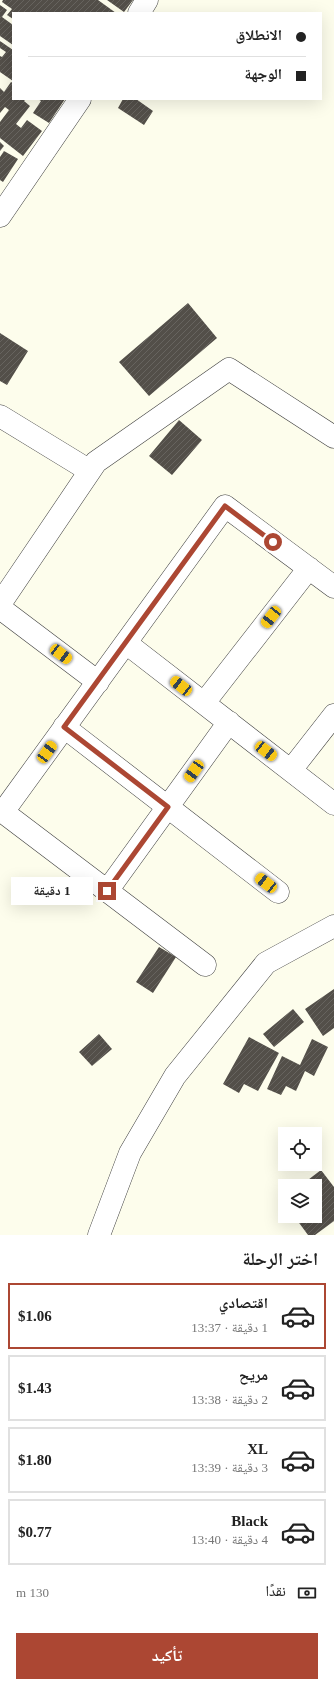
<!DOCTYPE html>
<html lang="ar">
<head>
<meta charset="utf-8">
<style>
  :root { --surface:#fff; --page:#f2f2f2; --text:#222; --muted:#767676; --line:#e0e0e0; --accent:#ac4733 }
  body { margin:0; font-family:"Times New Roman","Noto Naskh Arabic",serif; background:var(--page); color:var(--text); direction:rtl; height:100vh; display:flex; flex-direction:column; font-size:15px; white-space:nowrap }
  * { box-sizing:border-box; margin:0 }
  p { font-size:13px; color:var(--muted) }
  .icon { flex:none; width:22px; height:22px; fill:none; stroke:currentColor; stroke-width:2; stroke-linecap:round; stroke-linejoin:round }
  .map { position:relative; height:1235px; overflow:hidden; direction:ltr }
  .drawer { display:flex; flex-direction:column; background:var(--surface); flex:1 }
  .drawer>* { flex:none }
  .guide { position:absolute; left:12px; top:12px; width:310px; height:88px; border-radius:0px; box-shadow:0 4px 16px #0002; direction:rtl; display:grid; align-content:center; height:88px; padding:0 16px; background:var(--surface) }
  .fabs { position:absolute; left:278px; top:1127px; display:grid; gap:8px }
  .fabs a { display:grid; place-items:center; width:44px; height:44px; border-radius:0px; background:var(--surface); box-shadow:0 4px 16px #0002; font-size:20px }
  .end { position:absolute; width:18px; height:18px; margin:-9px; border:5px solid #ac4733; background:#fff; box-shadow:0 0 0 2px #fff }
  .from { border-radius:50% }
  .bubble { position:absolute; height:28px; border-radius:0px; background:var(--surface); box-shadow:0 4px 16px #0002; font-size:13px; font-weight:800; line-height:28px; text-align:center; direction:rtl }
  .car { position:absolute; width:12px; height:24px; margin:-12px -6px; border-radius:5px; box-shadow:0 0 3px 1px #0007; background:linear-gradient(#f5c518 24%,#345 0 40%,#f5c518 0 76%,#345 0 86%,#f5c518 0) }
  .guide b { display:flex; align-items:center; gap:14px; height:38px; font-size:15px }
  .guide b+b { border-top:1px solid var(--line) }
  .guide i { width:10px; height:10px; background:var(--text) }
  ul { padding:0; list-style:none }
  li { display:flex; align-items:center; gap:12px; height:66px; margin:0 8px 6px; padding:0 8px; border:2px solid var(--line); border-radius:0px }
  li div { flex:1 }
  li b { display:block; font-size:15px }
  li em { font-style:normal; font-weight:800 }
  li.on { border-color:var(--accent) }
  li>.icon { width:36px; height:36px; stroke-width:1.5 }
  h2 { padding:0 16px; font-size:18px; line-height:48px }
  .pay { display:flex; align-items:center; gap:10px; height:44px; padding:0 16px; font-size:15px }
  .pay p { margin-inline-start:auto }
  .primary-button { display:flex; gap:8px; margin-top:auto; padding:8px 16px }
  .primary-button a { flex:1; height:46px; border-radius:0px; background:var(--accent); color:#fff; font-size:16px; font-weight:800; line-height:46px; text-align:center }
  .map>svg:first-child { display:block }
</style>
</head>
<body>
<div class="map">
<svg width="334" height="1235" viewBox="0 0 334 1235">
  <defs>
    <pattern id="building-hatch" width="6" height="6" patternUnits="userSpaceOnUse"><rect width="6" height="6" fill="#534f49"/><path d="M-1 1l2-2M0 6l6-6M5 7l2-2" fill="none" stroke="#67645f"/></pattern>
  </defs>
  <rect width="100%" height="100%" fill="#fdfdec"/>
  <!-- building -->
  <path fill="url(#building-hatch)" d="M3,0H98L116,13H13V19L7,15L12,9L2,2Z
    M107,0H133L124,12Z
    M0,5L7,10L2,17L13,25V45L0,36Z
    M0,41L13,50V81L0,72V56L2,57L6,52L0,48Z
    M11,82L13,83V99H26L24,101L30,106L16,124L21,128L27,120L42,131L23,156L0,138V122L9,110L5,107L0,113V88L4,92Z
    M38,99H65L49,123L33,113L41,101Z
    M123,99H136L153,111L144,125L118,108Z
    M0,142L4,146L0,151Z
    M4,151L18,159L3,182L0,180V157Z
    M188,303L217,338L149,396L119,362Z
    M0,333L28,351L7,385L0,381Z
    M179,420L202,440L172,475L149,456Z
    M159,947L176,957L153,993L136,982Z
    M334,989V1028L323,1036L305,1009Z
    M293,1009L304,1022L274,1047L263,1034Z
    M99,1034L112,1049L92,1066L79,1052Z
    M249,1037L279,1053L258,1091L244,1084L239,1093L223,1084Z
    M312,1039L328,1047L314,1076L305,1071L296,1091L286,1086L281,1095L267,1089L282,1056L300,1065Z
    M321,1170L334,1187V1221L315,1235H308L294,1216H315V1186H300Z"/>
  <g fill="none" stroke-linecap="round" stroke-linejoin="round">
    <defs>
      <path id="minor" d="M139,13L147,0
        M0,216L80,99
        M0,416L90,471
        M0,604L96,462L229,369L334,437
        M0,608L98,682
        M126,643L334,804
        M204,703L309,568
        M64,727L278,892
        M291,770L334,715
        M107,891L229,722
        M205,965L3,812L225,506L334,587
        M99,1235L130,1153L175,1076L266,963L334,926"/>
    </defs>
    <!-- minor casing -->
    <use href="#minor" stroke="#3e3e3e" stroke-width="23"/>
    <!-- minor -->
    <use href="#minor" stroke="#fff" stroke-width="22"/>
  </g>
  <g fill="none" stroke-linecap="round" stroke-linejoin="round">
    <!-- route -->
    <path stroke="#ac4733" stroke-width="5" d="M107,891L168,807L64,727L225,506L273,542"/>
  </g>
</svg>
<div class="fabs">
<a><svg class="icon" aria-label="locate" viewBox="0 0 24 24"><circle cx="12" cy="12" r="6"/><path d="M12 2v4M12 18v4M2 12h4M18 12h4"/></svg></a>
<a><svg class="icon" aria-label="layers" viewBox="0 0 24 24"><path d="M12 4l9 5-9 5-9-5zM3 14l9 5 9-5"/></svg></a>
</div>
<i class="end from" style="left:273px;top:542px"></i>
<i class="end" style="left:107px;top:891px"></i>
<div class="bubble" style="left:11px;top:877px;width:82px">1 دقيقة</div>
<i class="car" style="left:271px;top:617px;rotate:218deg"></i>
<i class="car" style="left:61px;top:654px;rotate:127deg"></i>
<i class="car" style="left:181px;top:686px;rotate:308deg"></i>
<i class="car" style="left:266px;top:751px;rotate:128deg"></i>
<i class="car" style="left:47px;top:752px;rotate:36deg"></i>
<i class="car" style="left:194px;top:771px;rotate:215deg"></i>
<i class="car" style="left:266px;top:883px;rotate:308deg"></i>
<div class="guide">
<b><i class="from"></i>الانطلاق</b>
<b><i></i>الوجهة</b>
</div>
</div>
<section class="drawer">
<h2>اختر الرحلة</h2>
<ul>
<li class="on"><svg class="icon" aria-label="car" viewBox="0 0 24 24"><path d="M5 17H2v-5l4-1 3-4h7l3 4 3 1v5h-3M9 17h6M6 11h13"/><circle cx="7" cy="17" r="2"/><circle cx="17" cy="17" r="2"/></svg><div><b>اقتصادي</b><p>1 دقيقة · 13:37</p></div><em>$1.06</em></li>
<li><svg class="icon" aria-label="car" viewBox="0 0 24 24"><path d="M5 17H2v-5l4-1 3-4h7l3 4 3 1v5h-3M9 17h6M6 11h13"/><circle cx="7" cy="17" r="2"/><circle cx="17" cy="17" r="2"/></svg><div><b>مريح</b><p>2 دقيقة · 13:38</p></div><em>$1.43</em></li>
<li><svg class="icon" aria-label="car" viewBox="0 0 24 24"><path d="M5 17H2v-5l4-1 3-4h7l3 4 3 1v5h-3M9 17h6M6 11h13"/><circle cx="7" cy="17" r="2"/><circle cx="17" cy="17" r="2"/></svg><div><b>XL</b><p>3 دقيقة · 13:39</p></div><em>$1.80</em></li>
<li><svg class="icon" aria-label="car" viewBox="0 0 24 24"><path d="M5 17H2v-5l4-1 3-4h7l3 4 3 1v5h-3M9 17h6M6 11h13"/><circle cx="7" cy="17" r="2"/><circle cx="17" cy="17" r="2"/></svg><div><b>Black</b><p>4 دقيقة · 13:40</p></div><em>$0.77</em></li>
</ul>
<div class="pay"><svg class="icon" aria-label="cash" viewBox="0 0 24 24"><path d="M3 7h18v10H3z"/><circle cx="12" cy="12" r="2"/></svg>نقدًا<p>130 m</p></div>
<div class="primary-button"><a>تأكيد</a></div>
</section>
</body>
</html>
